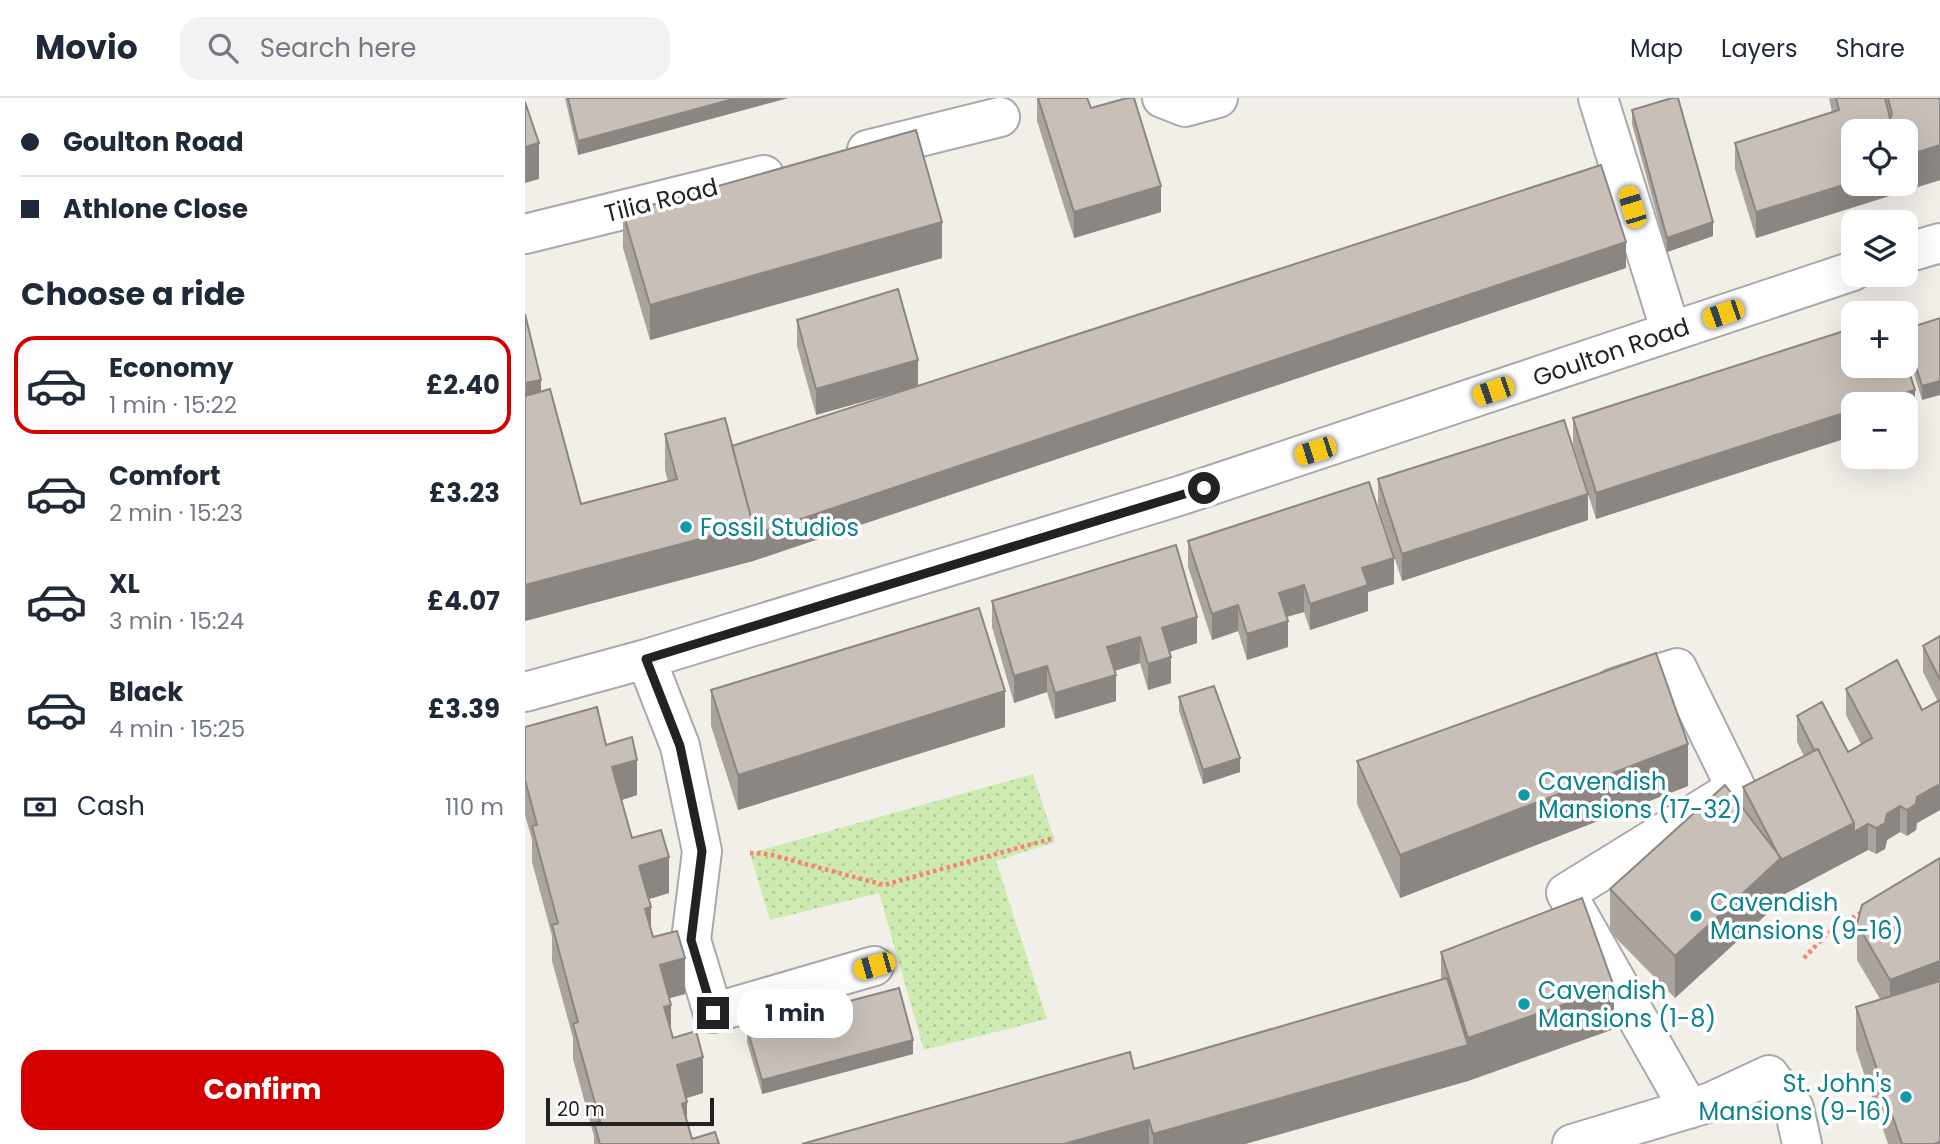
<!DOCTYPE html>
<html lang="en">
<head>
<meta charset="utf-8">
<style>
  :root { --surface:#fff; --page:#f2f2f3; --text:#1f2937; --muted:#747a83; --line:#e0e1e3; --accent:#d40000 }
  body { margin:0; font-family:Poppins,sans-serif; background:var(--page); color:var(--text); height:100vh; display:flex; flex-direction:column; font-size:26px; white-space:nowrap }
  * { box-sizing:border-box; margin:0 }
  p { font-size:23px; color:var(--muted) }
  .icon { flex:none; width:38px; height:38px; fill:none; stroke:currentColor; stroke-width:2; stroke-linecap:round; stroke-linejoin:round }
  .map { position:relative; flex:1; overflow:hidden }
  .details { display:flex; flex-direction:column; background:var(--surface); width:525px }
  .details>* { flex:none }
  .banner { display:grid; align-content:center; height:154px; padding:0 21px; background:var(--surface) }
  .buttons { position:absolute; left:1316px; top:21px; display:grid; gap:14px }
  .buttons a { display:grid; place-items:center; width:77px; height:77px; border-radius:14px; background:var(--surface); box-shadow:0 7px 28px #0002; font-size:35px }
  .scale { position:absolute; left:21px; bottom:18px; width:168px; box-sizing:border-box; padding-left:7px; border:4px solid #222; border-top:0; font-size:19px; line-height:24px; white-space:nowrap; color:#222; -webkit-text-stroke:5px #fff; paint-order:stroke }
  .end { position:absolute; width:32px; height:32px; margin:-16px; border:9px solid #222; background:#fff; box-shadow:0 0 0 4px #fff }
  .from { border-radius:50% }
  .bubble { position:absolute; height:49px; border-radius:21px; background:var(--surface); box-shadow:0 7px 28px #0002; font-size:23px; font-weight:700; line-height:49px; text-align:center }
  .car { position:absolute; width:21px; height:42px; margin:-21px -10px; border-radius:9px; box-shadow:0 0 5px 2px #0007; background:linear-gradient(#f5c518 24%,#345 0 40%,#f5c518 0 76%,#345 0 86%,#f5c518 0) }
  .banner b { display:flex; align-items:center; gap:24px; height:66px; font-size:26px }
  .banner b+b { border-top:2px solid var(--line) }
  .banner i { width:18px; height:18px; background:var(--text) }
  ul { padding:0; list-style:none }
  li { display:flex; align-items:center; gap:21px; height:98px; margin:0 14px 10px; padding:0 7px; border:4px solid transparent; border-radius:21px }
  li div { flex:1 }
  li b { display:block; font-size:26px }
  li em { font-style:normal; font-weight:700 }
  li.on { border-color:var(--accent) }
  li>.icon { width:63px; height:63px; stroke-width:1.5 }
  h2 { padding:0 21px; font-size:32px; line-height:84px }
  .pay { display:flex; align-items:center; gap:18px; height:77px; padding:0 21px; font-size:26px }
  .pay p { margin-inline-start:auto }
  .action { display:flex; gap:14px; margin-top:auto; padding:14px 21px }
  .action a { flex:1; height:80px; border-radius:21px; background:var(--accent); color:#fff; font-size:28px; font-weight:700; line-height:80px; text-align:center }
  header { display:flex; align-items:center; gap:42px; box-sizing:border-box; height:98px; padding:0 35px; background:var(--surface); border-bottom:2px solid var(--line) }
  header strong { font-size:33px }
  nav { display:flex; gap:38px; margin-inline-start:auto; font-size:24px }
  .search { width:490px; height:63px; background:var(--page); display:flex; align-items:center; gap:18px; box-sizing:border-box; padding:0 24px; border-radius:21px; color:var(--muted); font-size:26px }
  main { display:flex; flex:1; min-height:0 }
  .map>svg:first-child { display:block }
</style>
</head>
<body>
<header>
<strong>Movio</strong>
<div class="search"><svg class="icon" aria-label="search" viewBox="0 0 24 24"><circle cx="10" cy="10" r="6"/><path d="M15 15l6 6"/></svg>Search here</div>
<nav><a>Map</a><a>Layers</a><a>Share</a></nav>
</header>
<main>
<section class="details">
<div class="banner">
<b><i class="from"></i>Goulton Road</b>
<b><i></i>Athlone Close</b>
</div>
<h2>Choose a ride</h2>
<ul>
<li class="on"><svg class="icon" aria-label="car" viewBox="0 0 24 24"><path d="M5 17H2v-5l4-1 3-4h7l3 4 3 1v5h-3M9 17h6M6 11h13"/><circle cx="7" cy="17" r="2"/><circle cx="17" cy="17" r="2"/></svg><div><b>Economy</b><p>1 min · 15:22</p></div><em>£2.40</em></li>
<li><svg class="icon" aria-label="car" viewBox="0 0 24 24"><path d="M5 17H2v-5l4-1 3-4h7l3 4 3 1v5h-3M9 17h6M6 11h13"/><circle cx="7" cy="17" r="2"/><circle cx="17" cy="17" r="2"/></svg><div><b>Comfort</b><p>2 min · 15:23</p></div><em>£3.23</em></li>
<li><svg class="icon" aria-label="car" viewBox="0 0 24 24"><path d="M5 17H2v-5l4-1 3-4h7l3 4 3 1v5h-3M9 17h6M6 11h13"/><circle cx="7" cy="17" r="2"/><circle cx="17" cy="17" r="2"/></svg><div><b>XL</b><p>3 min · 15:24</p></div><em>£4.07</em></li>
<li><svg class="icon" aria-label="car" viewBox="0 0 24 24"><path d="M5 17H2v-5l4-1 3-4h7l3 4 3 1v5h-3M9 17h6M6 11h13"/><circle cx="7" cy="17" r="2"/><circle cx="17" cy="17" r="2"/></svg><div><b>Black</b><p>4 min · 15:25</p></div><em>£3.39</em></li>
</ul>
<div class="pay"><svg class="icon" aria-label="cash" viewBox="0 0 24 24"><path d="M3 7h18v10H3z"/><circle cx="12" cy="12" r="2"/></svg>Cash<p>110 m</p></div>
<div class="action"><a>Confirm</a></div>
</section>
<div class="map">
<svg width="1415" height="1046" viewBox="0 0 1415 1046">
  <defs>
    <pattern id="grass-dots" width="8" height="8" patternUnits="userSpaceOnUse" patternTransform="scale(1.75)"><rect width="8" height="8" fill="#cdebb0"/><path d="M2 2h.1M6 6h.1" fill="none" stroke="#b0c997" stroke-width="1.8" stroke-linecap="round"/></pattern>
  </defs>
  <rect width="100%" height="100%" fill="#f2efe9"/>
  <!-- grass -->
  <path fill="url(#grass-dots)" d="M508,676L530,744L471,763L522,921L399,952L354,795L245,822L225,755Z"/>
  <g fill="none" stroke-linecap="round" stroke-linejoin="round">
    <defs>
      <path id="minor" d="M637,0L660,9L693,0
        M1073,0L1146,234
        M342,52L475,19
        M0,136L239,77
        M1381,155L1415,145
        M121,561L155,648L177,753L166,842L188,915L349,868
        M1089,590L1152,570L1211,690L1041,795L1164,1011
        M0,594L121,561L657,397L1328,173
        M1047,1046L1186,1004L1244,977L1269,1010L1277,1046"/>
    </defs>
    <!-- minor casing -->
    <use href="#minor" stroke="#a9a9a9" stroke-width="42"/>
    <!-- path -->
    <path stroke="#fa8072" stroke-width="4.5" stroke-dasharray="3.5 3.5" stroke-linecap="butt" d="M225,755L243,756L359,787L529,740
      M1279,860L1302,836L1340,812"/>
    <!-- minor -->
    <use href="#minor" stroke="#fff" stroke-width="38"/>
  </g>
  <!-- wall -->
  <path fill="#aba49e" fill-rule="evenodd" d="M40,0H263L53,57Z
    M512,0H562L566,10L636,114L549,140L512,23Z
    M1304,0H1415V82L1231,140L1210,71V45L1307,14ZM1328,33H1381V86Z
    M1107,12L1188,138L1142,154L1107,26Z
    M98,115L417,160L125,242L98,150Z
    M1101,170L228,463L0,523L16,293L56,406L143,384L140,372V336L207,348L376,293L291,317L272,248V222L393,288Z
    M1415,220L1397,302L1381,250V231Z
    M1390,318L1071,421L1063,396V422L877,483L853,407V381L1063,394L1048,346V320Z
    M663,443L869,486L843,494V513L785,532L779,514L761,519L763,549L722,562L713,533L687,542L663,469Z
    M467,503L672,545L645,554L646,585L623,592L615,565L590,573L591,603L530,621L522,594L489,605L467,529Z
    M1415,538V712L1392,725L1391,732L1382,738L1375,734L1362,742L1360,751L1351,756L1343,752L1256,798V797V803L1150,900L1085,834V791L1218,710V689L1279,658L1272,644V618L1323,654L1336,646L1321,617V591L1397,612L1413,604L1398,574V548Z
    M186,592L480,629L213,712L186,628Z
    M654,599L715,674L678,686L654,613Z
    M0,629L81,647L112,697L97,702L107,740L144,795L124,801L126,833L128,839L160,896L144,900L146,933L148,940L178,995L161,1000L162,1025L167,1041L194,1046H69V1038L48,961V940L27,863V838L7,764V742L0,717Z
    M832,663L1163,688L875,800L832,706Z
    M1415,760V1046H1363L1331,952V909L1355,901L1332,862V826Z
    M916,854L1089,931L943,983L720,1046H277L609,971L916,882Z
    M222,930L388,956L237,996L222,944Z"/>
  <!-- shaded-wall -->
  <path fill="#8b8681" d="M212,0H263L53,57V43Z
    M14,45V81L0,85V49Z
    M1415,47V82L1231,140V114L1328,84V86H1381V58Z
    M636,88V114L549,140V114Z
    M417,124V160L125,242V207Z
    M1188,124V138L1142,154V140Z
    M1101,144V170L228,463L0,523V487Z
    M393,262V288L291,317V291Z
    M16,282V317L0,321V285Z
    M1415,283V297L1397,302V288Z
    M1390,292V318L1381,321V306H1346Z
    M1328,312V338L1071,421V395Z
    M1063,396V422L877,483V456Z
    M869,460V486L843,494V513L785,532V506L837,470Z
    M779,487V514L754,521V495Z
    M713,507V533L687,542V516Z
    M672,519V545L637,556V530Z
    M763,523V549L722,562V536Z
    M615,539V565L582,575V549Z
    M646,559V585L623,592V566Z
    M522,568V594L489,605V578Z
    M591,577V603L530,621V595Z
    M480,593V629L213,712V677Z
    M1163,646V688L875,800V757Z
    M715,660V674L678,686V672Z
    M112,662V697L87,705V669Z
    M1415,686V712L1392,725L1391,732L1382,738V712L1392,699Z
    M1375,708V734L1362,742L1360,751L1351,756V730L1362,716Z
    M1329,725L1343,726V752L1256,798V762Z
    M144,759V795L114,804V768Z
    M1256,760V803L1150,900V858Z
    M126,809V845L120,811Z
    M160,860V896L135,903V867Z
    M1415,863V898L1365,918V882Z
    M1089,889V931L943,983L720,1046H628V1036L943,947V940Z
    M146,907V942L139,909Z
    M388,942V956L237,996V982Z
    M178,959V995L152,1003V967Z
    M162,1004V1040L157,1006Z
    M624,1022V1046H539Z"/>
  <!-- building -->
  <path fill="#c7bfb8" stroke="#8b8681" stroke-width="2" d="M43,0H212L53,43Z
    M513,0H562L566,10L602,0H609L636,88L549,114Z
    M1147,0H1153L1188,124L1142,140L1107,12Z
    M1311,0H1360L1365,20L1363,25V33H1328V84L1231,114L1210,45L1314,12Z
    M1363,0H1415V47L1381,58V33H1365L1363,25L1367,16Z
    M0,4L14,45L0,49Z
    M391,32L417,124L125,207L98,115Z
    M1076,67L1101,144L228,437V427L207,348Z
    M373,191L393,262L291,291L272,222Z
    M0,216L16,282L0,285Z
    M1415,220V283L1397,288L1381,236V231Z
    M1328,230V268H1381V264L1390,292L1346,306H1328V312L1071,395L1048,320Z
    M25,291L56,406L152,381L140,336L200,320L228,427L0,487V298Z
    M1039,322L1063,396L877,456L853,381Z
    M844,384L869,460L837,470L843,487L785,506L779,487L754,495L763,523L722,536L713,507L687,516L663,443Z
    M651,447L672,519L637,530L646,559L623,566L615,539L582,549L591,577L530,595L522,568L489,578L467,503Z
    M454,510L480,593L213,677L186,592Z
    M1415,538V582L1398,548Z
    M1131,555L1163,646L875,757L832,663Z
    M1372,562L1397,612L1415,602V686L1392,699L1391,706L1382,712L1375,708L1362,716L1360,725L1351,730L1343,726L1329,734V725L1293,651L1289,652L1272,618L1297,604L1323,654L1347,640L1321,591Z
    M689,588L715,660L678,672L654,599Z
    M72,609L81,647L107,639L112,662L87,669L107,740L136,732L144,759L114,768L126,809L120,811L128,839L152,833L160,860L135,867L146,907L139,909L148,940L171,933L178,959L152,967L162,1004L157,1006L167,1041L190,1034L194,1046H75L69,1025L75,1023L48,926L53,924L27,827L33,825L7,728L12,727L0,682V629Z
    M1293,651L1329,725L1256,762L1218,689Z
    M1200,687L1256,760L1150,858L1085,791Z
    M1415,760V863L1365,882L1332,826L1337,807Z
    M1057,800L1089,889L943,940L916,854Z
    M922,880L943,947L628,1036L624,1022L539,1046H277L605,954L609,971Z
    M1415,883V1044L1409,1046H1377L1331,909Z
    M374,890L388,942L237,982L222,930Z"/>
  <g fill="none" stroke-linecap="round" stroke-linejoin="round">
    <!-- route -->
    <path stroke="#222" stroke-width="9" d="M188,915L166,842L177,753L155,648L121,561L679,390"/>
  </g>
  <!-- markers -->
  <g fill="#0f9aa8" stroke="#fff" stroke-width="2.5">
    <circle cx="161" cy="429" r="7"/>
    <circle cx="999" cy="697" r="7"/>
    <circle cx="1171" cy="818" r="7"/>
    <circle cx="999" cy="906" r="7"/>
    <circle cx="1381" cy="999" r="7"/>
  </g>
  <g text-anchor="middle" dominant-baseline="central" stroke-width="7" stroke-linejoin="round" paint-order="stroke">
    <!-- street labels -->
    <g font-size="24" fill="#222" stroke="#fff">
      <text transform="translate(136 102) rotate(-14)">Tilia Road</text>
      <text transform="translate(1086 254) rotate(-19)">Goulton Road</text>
    </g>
    <!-- culture labels -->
    <g font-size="24" fill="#0d838f" stroke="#fff" text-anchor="start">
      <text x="175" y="429">Fossil Studios</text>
      <text x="1013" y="683">Cavendish<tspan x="1013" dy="28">Mansions (17-32)</tspan></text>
      <text x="1185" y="804">Cavendish<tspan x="1185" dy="28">Mansions (9-16)</tspan></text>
      <text x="1013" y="892">Cavendish<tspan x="1013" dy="28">Mansions (1-8)</tspan></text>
      <text x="1367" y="985" text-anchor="end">St. John's<tspan x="1367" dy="28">Mansions (9-16)</tspan></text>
    </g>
  </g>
</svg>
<div class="buttons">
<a><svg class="icon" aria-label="locate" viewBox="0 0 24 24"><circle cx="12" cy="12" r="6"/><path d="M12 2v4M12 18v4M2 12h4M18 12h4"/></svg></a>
<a><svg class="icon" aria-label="layers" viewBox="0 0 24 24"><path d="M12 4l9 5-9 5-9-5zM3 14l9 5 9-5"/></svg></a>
<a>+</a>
<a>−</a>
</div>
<div class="scale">20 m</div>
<i class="end from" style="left:679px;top:390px"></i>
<i class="end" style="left:188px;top:915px"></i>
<div class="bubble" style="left:212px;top:891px;width:116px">1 min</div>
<i class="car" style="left:1107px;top:109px;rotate:343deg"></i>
<i class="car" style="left:1198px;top:216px;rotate:251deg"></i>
<i class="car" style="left:968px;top:293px;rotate:251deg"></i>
<i class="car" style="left:790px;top:353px;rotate:252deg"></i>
<i class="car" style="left:349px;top:868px;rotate:254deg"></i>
</div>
</main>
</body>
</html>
